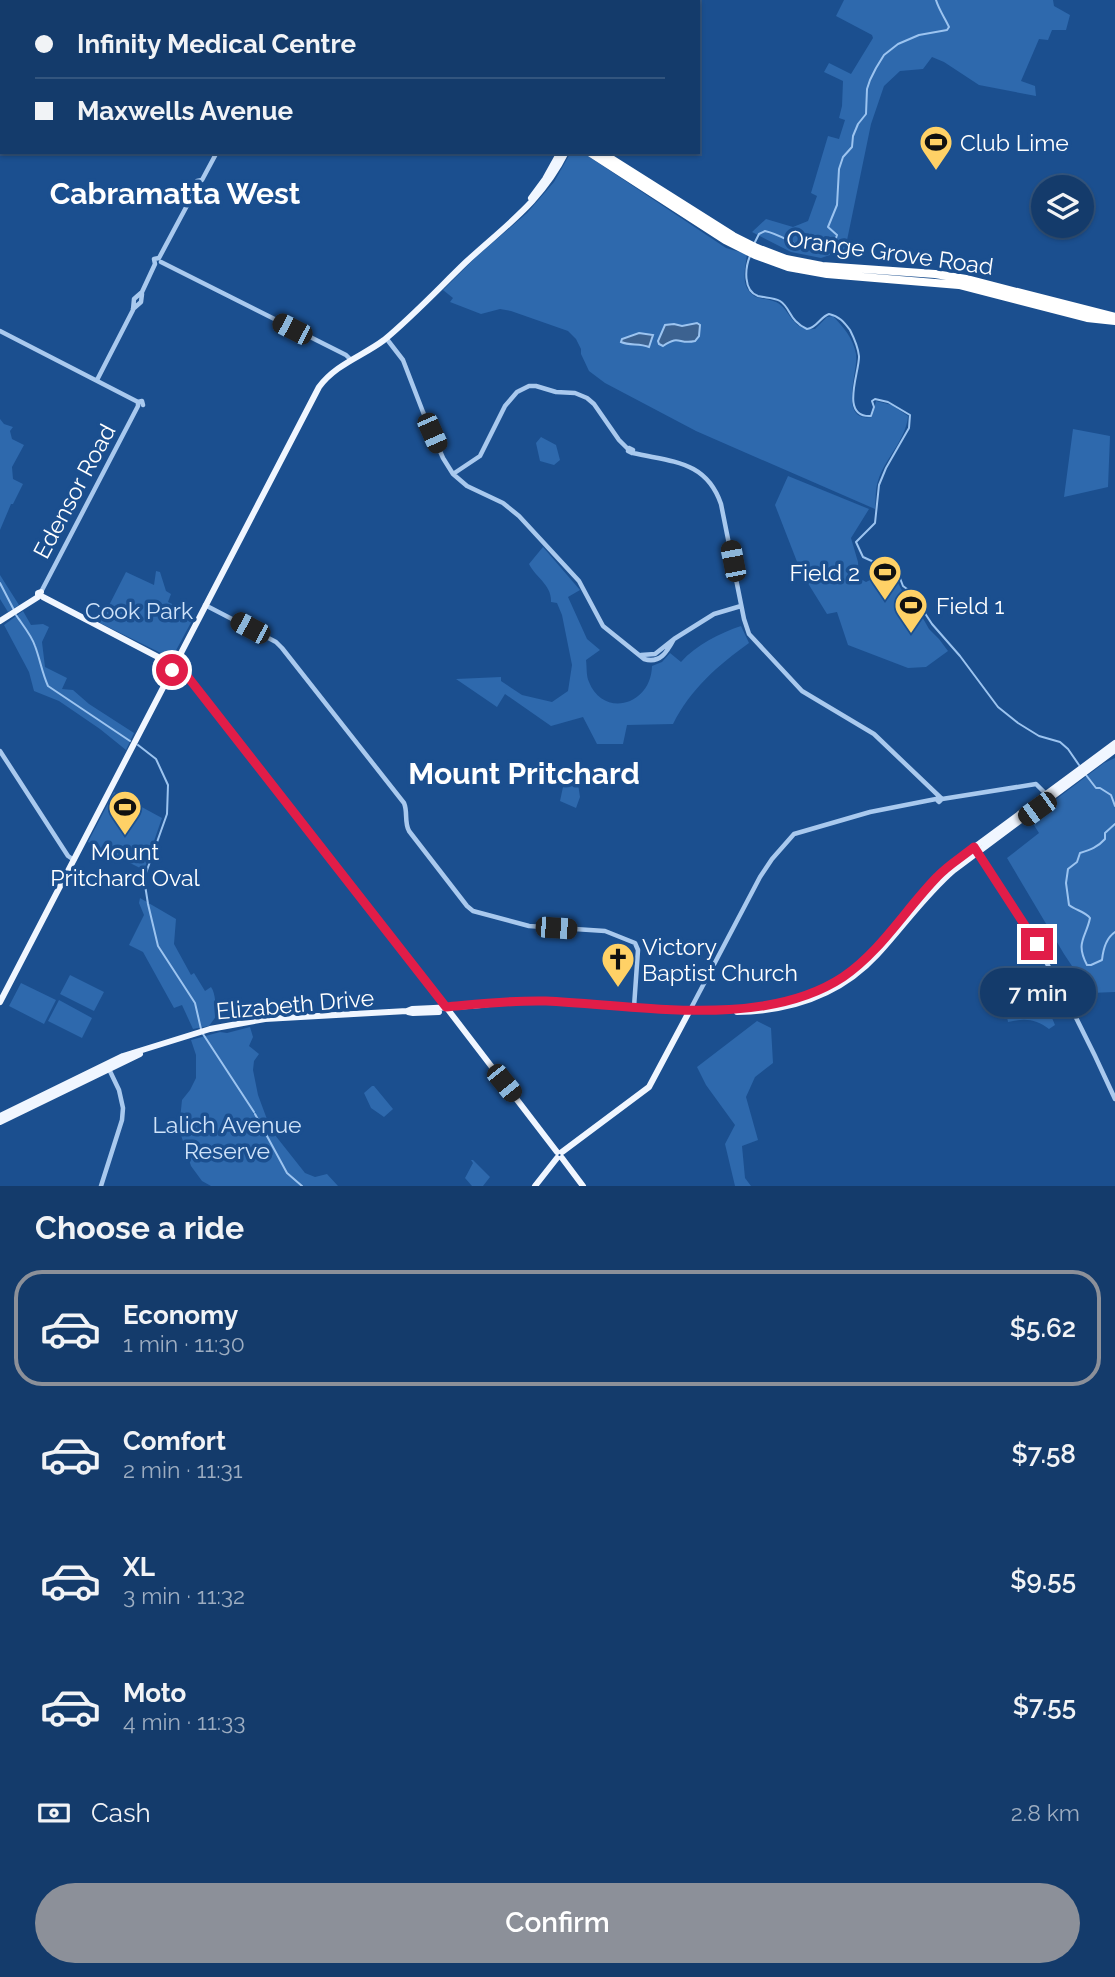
<!DOCTYPE html>
<html lang="en">
<head>
<meta charset="utf-8">
<style>
  :root { --surface:#143b6b; --page:#214673; --text:#f1f3f6; --muted:#9dadc1; --line:#33557e; --accent:#8c9099 }
  body { margin:0; font-family:Raleway,sans-serif; background:var(--page); color:var(--text); height:100vh; display:flex; flex-direction:column; font-size:26px; white-space:nowrap }
  * { box-sizing:border-box; margin:0 }
  p { font-size:23px; color:var(--muted) }
  .icon { flex:none; width:38px; height:38px; fill:none; stroke:currentColor; stroke-width:2; stroke-linecap:round; stroke-linejoin:round }
  .map { position:relative; height:1186px; overflow:hidden }
  .drawer { display:flex; flex-direction:column; background:var(--surface); flex:1 }
  .drawer>* { flex:none }
  .guide { position:absolute; left:0px; top:0px; width:700px; height:154px; box-shadow:0 2px 5px #0004,0 0 0 2px var(--line); display:grid; align-content:center; height:154px; padding:0 35px; background:var(--surface) }
  .tools { position:absolute; left:1031px; top:175px; display:grid; gap:14px }
  .tools a { display:grid; place-items:center; width:63px; height:63px; border-radius:50%; background:var(--surface); box-shadow:0 2px 5px #0004,0 0 0 2px var(--line); font-size:35px }
  .end { position:absolute; width:32px; height:32px; margin:-16px; border:9px solid #e11d48; background:#fff; box-shadow:0 0 0 4px #fff }
  .from { border-radius:50% }
  .bubble { position:absolute; height:49px; border-radius:24px; background:var(--surface); box-shadow:0 2px 5px #0004,0 0 0 2px var(--line); font-size:23px; font-weight:600; line-height:49px; text-align:center }
  .car { position:absolute; width:21px; height:42px; margin:-21px -10px; border-radius:9px; box-shadow:0 0 5px 2px #0007; background:linear-gradient(#222 24%,#8ab4d8 0 40%,#222 0 76%,#8ab4d8 0 86%,#222 0) }
  .guide b { display:flex; align-items:center; gap:24px; height:66px; font-size:26px }
  .guide b+b { border-top:2px solid var(--line) }
  .guide i { width:18px; height:18px; background:var(--text) }
  ul { padding:0; list-style:none }
  li { display:flex; align-items:center; gap:21px; height:116px; margin:0 14px 10px; padding:0 21px; border:4px solid transparent; border-radius:28px }
  li div { flex:1 }
  li b { display:block; font-size:26px }
  li em { font-style:normal; font-weight:600 }
  li.on { border-color:var(--accent) }
  li>.icon { width:63px; height:63px; stroke-width:1.5 }
  h2 { padding:0 35px; font-size:32px; line-height:84px }
  .pay { display:flex; align-items:center; gap:18px; height:77px; padding:0 35px; font-size:26px }
  .pay p { margin-inline-start:auto }
  .primary-button { display:flex; gap:14px; margin-top:auto; padding:14px 35px }
  .primary-button a { flex:1; height:80px; border-radius:42px; background:var(--accent); color:#fff; font-size:28px; font-weight:600; line-height:80px; text-align:center }
  .map>svg:first-child { display:block }
</style>
</head>
<body>
<div class="map">
<svg width="1115" height="1186" viewBox="0 0 1115 1186">
  <rect width="100%" height="100%" fill="#1b4f8f"/>
  <!-- green -->
  <path fill="#2e69ad" d="M844,0H1053L1054,6L1070,15L1066,30H1052L1048,40L1039,39L1021,81L1035,86L1036,96L979,85L944,62L932,57L923,69L900,71L884,86L871,124L845,250L821,258L791,252L752,232L766,219L793,227L808,221L817,196L811,193L828,136L839,139L845,120L839,118L842,106L843,81L824,72L829,63L851,74L873,38L872,35L836,16Z
    M571,152H582L726,248L747,254C746,264 742,278 747,288C754,301 764,297 776,302C792,310 790,331 815,329L827,317L833,316C844,328 853,338 856,354C859,370 837,423 872,417L876,401L892,405L908,416C906,440 885,458 878,481C875,489 876,500 875,509L696,431L605,383L589,371L581,354V349L576,339L568,331L511,311L500,309L481,314L450,302L453,298L443,290L476,257L527,213L554,182Z
    M0,419L4,424L13,427L10,431L12,439L24,445L12,467L13,479L23,484L13,504H11L0,530Z
    M1073,429L1110,436L1108,487L1064,497Z
    M541,437L556,445L560,460L554,465L540,461L536,443Z
    M788,476L869,509L851,538L858,562L859,578L866,582L880,575L887,576L898,583L906,598L916,606L929,629L939,639L948,651L926,667L908,668L848,645L837,612L827,614L801,572L775,505Z
    M543,547L580,590L568,597L587,639L600,650L586,660C587,667 586,676 589,682C603,718 651,706 652,666L662,662L670,653L681,662C696,645 720,633 741,626L749,643C718,665 690,690 673,724L627,725L623,744H597L583,717L551,726L505,694L497,707L456,679L501,677V681L522,695L552,702L568,691L572,665L562,615L557,603L551,602C552,585 536,578 529,564Z
    M156,571L160,572L166,591L171,594L168,602L195,615L173,656L169,657L100,623L126,572L154,585Z
    M0,575L19,605L8,612L0,599Z
    M23,611L31,625L43,624L49,627L42,642L45,667L67,678L62,689L73,690L89,704L134,733L126,750L100,729L59,701L34,691L29,672L4,625Z
    M1115,758V992L1090,993L1064,954L1007,858L1039,833L1030,819L1104,763Z
    M578,784L580,797L576,808L560,801L563,787Z
    M114,792L162,818L144,870L88,842Z
    M140,898L176,919L174,944L191,975L194,973L205,991L211,987C216,994 215,1006 217,1015L209,1026L193,1029L182,1005L174,1008L143,952L129,945L144,915L139,903Z
    M70,975L104,992L94,1011L60,994Z
    M21,983L56,1000L44,1024L9,1006Z
    M1052,983L1060,997L1047,1006L1055,1025L1049,1029C1036,1019 1025,1018 1008,1022L1007,1017L1020,1014L1023,1001L1040,994Z
    M59,1000L92,1018L82,1038L48,1021Z
    M757,1021L771,1028L773,1063L755,1077L746,1097L758,1140L742,1146L745,1178L751,1186H735L725,1144L735,1125L706,1085L697,1067Z
    M250,1027L253,1037L249,1046L259,1054L254,1061L253,1070L258,1095L271,1130L305,1173L315,1177L327,1174L338,1186H211L202,1181L191,1166L179,1129L182,1100L190,1090L196,1078V1055L191,1040L220,1032L227,1033Z
    M372,1086H374L393,1109L384,1117L371,1108L364,1093Z
    M471,1160H473L490,1177L483,1186H472L465,1178L473,1163Z"/>
  <!-- water -->
  <path fill="#3c6290" stroke="#9cc4f0" stroke-width="2" d="M697,323L700,325L699,336L695,341C678,345 680,334 663,346L659,344L658,341L665,325L674,324L682,326Z
    M639,333L653,335L649,347C639,343 630,346 621,342L622,339Z"/>
  <g fill="none" stroke-linecap="round" stroke-linejoin="round">
    <!-- stream -->
    <path stroke="#9cc4f0" stroke-width="2" d="M754,244L759,234L765,231C792,237 807,260 834,244L837,235L828,227L837,205L839,169L843,157L852,147L853,136L858,124L866,114L867,89L870,80L876,68L884,55L898,44L919,35L947,30L949,27C945,18 939,10 936,0
      M750,256C745,268 743,291 758,296C765,298 773,297 780,301C791,308 789,321 807,329C817,328 820,317 829,314C839,316 844,322 850,330C854,338 858,347 859,356C860,371 839,418 871,416L874,407L872,401L875,399L888,402L910,415L909,428L886,468L879,485L875,523L856,542L863,557L898,573L903,586L911,592L932,624L960,656L998,707L1018,723L1039,736L1060,742L1068,749L1079,765
      M0,583L14,610
      M16,615C22,624 32,636 35,646C40,659 42,673 48,686L130,741
      M138,745L156,759L168,785L167,814L146,873L145,885L148,904L158,946L195,1003L201,1029
      M1086,775L1096,788H1100L1111,795L1115,806
      M1115,824L1105,833V839C1098,847 1090,850 1080,853L1077,862L1068,869L1066,883L1069,905C1075,910 1086,912 1090,918C1086,938 1075,942 1087,965H1091L1102,960C1103,950 1106,938 1115,932
      M203,1034L254,1112
      M255,1114L287,1173L302,1186"/>
    <!-- minor -->
    <path stroke="#a9c9ee" stroke-width="4.5" d="M295,2L296,0
      M161,262L346,355L351,360
      M133,309L141,302L142,294
      M0,331L138,402L142,401L143,405
      M386,338L403,360L423,412L443,458L453,474L467,486L503,503L519,516L579,581L603,626L644,659C660,664 667,652 674,639
      M97,380L133,310L134,299L142,292L155,264L154,259L159,258L198,185L197,181L202,180L217,152
      M629,448L633,450L632,453L628,451Z
      M633,453C671,462 706,460 721,504L744,619L749,634L802,691L874,734L942,799
      M453,474L480,456L505,406L517,392L529,386H536L556,392L575,393L587,398L594,404L619,440L628,449
      M41,592L138,406V402
      M205,605L276,642L282,648L404,803C408,812 404,822 409,831L467,906L473,911L529,926L605,931L635,943L638,950L634,1007
      M641,655L655,654L674,639L714,614L741,606
      M0,751L68,856L74,860
      M976,850C1031,929 1076,1012 1115,1099
      M690,1010L760,877L772,859L794,834L870,812L936,799L939,802L942,799L1036,784L1046,794
      M101,1186L122,1120L123,1108L119,1090L108,1067"/>
    <!-- major -->
    <path stroke="#f0f6ff" stroke-width="6" d="M595,0V2
      M40,2L41,0
      M0,78L2,75
      M531,198L545,179L560,152
      M43,597L181,669L446,1007L557,1152
      M0,621L38,597V593L41,592
      M0,1002L319,387C336,364 363,356 384,340C413,316 439,288 466,262C505,226 542,201 566,152
      M408,1012L413,1013L439,1012
      M737,1012C791,1011 839,996 877,955C903,927 925,895 954,870L1115,750
      M0,1116L123,1056L210,1029L265,1019L407,1011L412,1009C435,1008 458,1007 481,1005C501,1003 520,1000 540,1001C634,1002 759,1032 842,977C886,948 910,900 949,866L1115,743
      M0,1122L140,1054
      M562,1152L649,1087L690,1010
      M562,1158L583,1186
      M535,1186L557,1158"/>
    <!-- highway -->
    <path stroke="#fff" stroke-width="8" d="M461,0L464,2
      M474,0L477,2
      M589,152L725,240L755,255L788,267L827,274L959,285L1087,318L1115,321
      M600,152L733,236L757,248L786,259L822,266L935,274L966,279L1115,317"/>
  </g>
  <g fill="none" stroke-linecap="round" stroke-linejoin="round">
    <!-- route -->
    <path stroke="#e11d48" stroke-width="9" d="M172,670L175,664L184,672L446,1007C479,1004 513,1000 546,1001C637,1005 763,1030 843,977C881,951 905,910 937,877C948,865 962,857 974,847L1037,944"/>
  </g>
  <!-- icons -->
  <defs>
    <symbol id="stadium-pin" viewBox="-11 -11 22 30"><path d="M0 17L-7.5 6A9.5 9.5 0 1 1 7.5 6Z" fill="#ffd166" stroke="#1b4f8f"/><path d="M0-5a6.5 5 0 1 0 0 10a6.5 5 0 1 0 0-10ZM-3.5-1.8h7v3.6h-7Z" fill="#111"/></symbol>
    <symbol id="church-pin" viewBox="-11 -11 22 30"><path d="M0 17L-7.5 6A9.5 9.5 0 1 1 7.5 6Z" fill="#ffd166" stroke="#1b4f8f"/><path d="M-1.2-6h2.4v3.5h3.3v2.4h-3.3V6h-2.4V-.1h-3.3v-2.4h3.3Z" fill="#111"/></symbol>
  </defs>
  <g fill-rule="evenodd">
    <use href="#stadium-pin" x="917" y="123" width="38" height="52"/>
    <use href="#stadium-pin" x="866" y="553" width="38" height="52"/>
    <use href="#stadium-pin" x="892" y="586" width="38" height="52"/>
    <use href="#stadium-pin" x="106" y="788" width="38" height="52"/>
    <use href="#church-pin" x="599" y="940" width="38" height="52"/>
  </g>
  <g text-anchor="middle" dominant-baseline="central" stroke-width="7" stroke-linejoin="round" paint-order="stroke">
    <!-- poi labels -->
    <g font-size="23" fill="#fff" stroke="#1b4f8f" text-anchor="start">
      <text x="960" y="142">Club Lime</text>
      <text x="860" y="572" text-anchor="end">Field 2</text>
      <text x="936" y="605">Field 1</text>
      <text x="125" y="851" text-anchor="middle">Mount<tspan x="125" dy="26">Pritchard Oval</tspan></text>
      <text x="642" y="946">Victory<tspan x="642" dy="26">Baptist Church</tspan></text>
    </g>
    <!-- street labels -->
    <g font-size="23" fill="#fff" stroke="#1b4f8f">
      <text transform="translate(890 252) rotate(8)">Orange Grove Road</text>
      <text transform="translate(74 491) rotate(-62)">Edensor Road</text>
      <text transform="translate(295 1004) rotate(-5)">Elizabeth Drive</text>
    </g>
    <!-- park labels -->
    <g font-size="23" fill="#cfe3fa" stroke="#1b4f8f">
      <text x="139" y="610">Cook Park</text>
      <text x="227" y="1124">Lalich Avenue<tspan x="227" dy="26">Reserve</tspan></text>
    </g>
    <!-- district labels -->
    <g font-size="30" font-weight="bold" fill="#fff" stroke="#1b4f8f">
      <text x="175" y="193">Cabramatta West</text>
      <text x="524" y="773">Mount Pritchard</text>
    </g>
  </g>
</svg>
<div class="tools">
<a><svg class="icon" aria-label="layers" viewBox="0 0 24 24"><path d="M12 4l9 5-9 5-9-5zM3 14l9 5 9-5"/></svg></a>
</div>
<i class="end from" style="left:172px;top:670px"></i>
<i class="end" style="left:1037px;top:944px"></i>
<div class="bubble" style="left:980px;top:968px;width:116px">7 min</div>
<i class="car" style="left:292px;top:329px;rotate:297deg"></i>
<i class="car" style="left:432px;top:433px;rotate:156deg"></i>
<i class="car" style="left:733px;top:561px;rotate:349deg"></i>
<i class="car" style="left:250px;top:628px;rotate:298deg"></i>
<i class="car" style="left:1037px;top:809px;rotate:234deg"></i>
<i class="car" style="left:556px;top:928px;rotate:94deg"></i>
<i class="car" style="left:504px;top:1083px;rotate:141deg"></i>
<div class="guide">
<b><i class="from"></i>Infinity Medical Centre</b>
<b><i></i>Maxwells Avenue</b>
</div>
</div>
<section class="drawer">
<h2>Choose a ride</h2>
<ul>
<li class="on"><svg class="icon" aria-label="car" viewBox="0 0 24 24"><path d="M5 17H2v-5l4-1 3-4h7l3 4 3 1v5h-3M9 17h6M6 11h13"/><circle cx="7" cy="17" r="2"/><circle cx="17" cy="17" r="2"/></svg><div><b>Economy</b><p>1 min · 11:30</p></div><em>$5.62</em></li>
<li><svg class="icon" aria-label="car" viewBox="0 0 24 24"><path d="M5 17H2v-5l4-1 3-4h7l3 4 3 1v5h-3M9 17h6M6 11h13"/><circle cx="7" cy="17" r="2"/><circle cx="17" cy="17" r="2"/></svg><div><b>Comfort</b><p>2 min · 11:31</p></div><em>$7.58</em></li>
<li><svg class="icon" aria-label="car" viewBox="0 0 24 24"><path d="M5 17H2v-5l4-1 3-4h7l3 4 3 1v5h-3M9 17h6M6 11h13"/><circle cx="7" cy="17" r="2"/><circle cx="17" cy="17" r="2"/></svg><div><b>XL</b><p>3 min · 11:32</p></div><em>$9.55</em></li>
<li><svg class="icon" aria-label="car" viewBox="0 0 24 24"><path d="M5 17H2v-5l4-1 3-4h7l3 4 3 1v5h-3M9 17h6M6 11h13"/><circle cx="7" cy="17" r="2"/><circle cx="17" cy="17" r="2"/></svg><div><b>Moto</b><p>4 min · 11:33</p></div><em>$7.55</em></li>
</ul>
<div class="pay"><svg class="icon" aria-label="cash" viewBox="0 0 24 24"><path d="M3 7h18v10H3z"/><circle cx="12" cy="12" r="2"/></svg>Cash<p>2.8 km</p></div>
<div class="primary-button"><a>Confirm</a></div>
</section>
</body>
</html>
